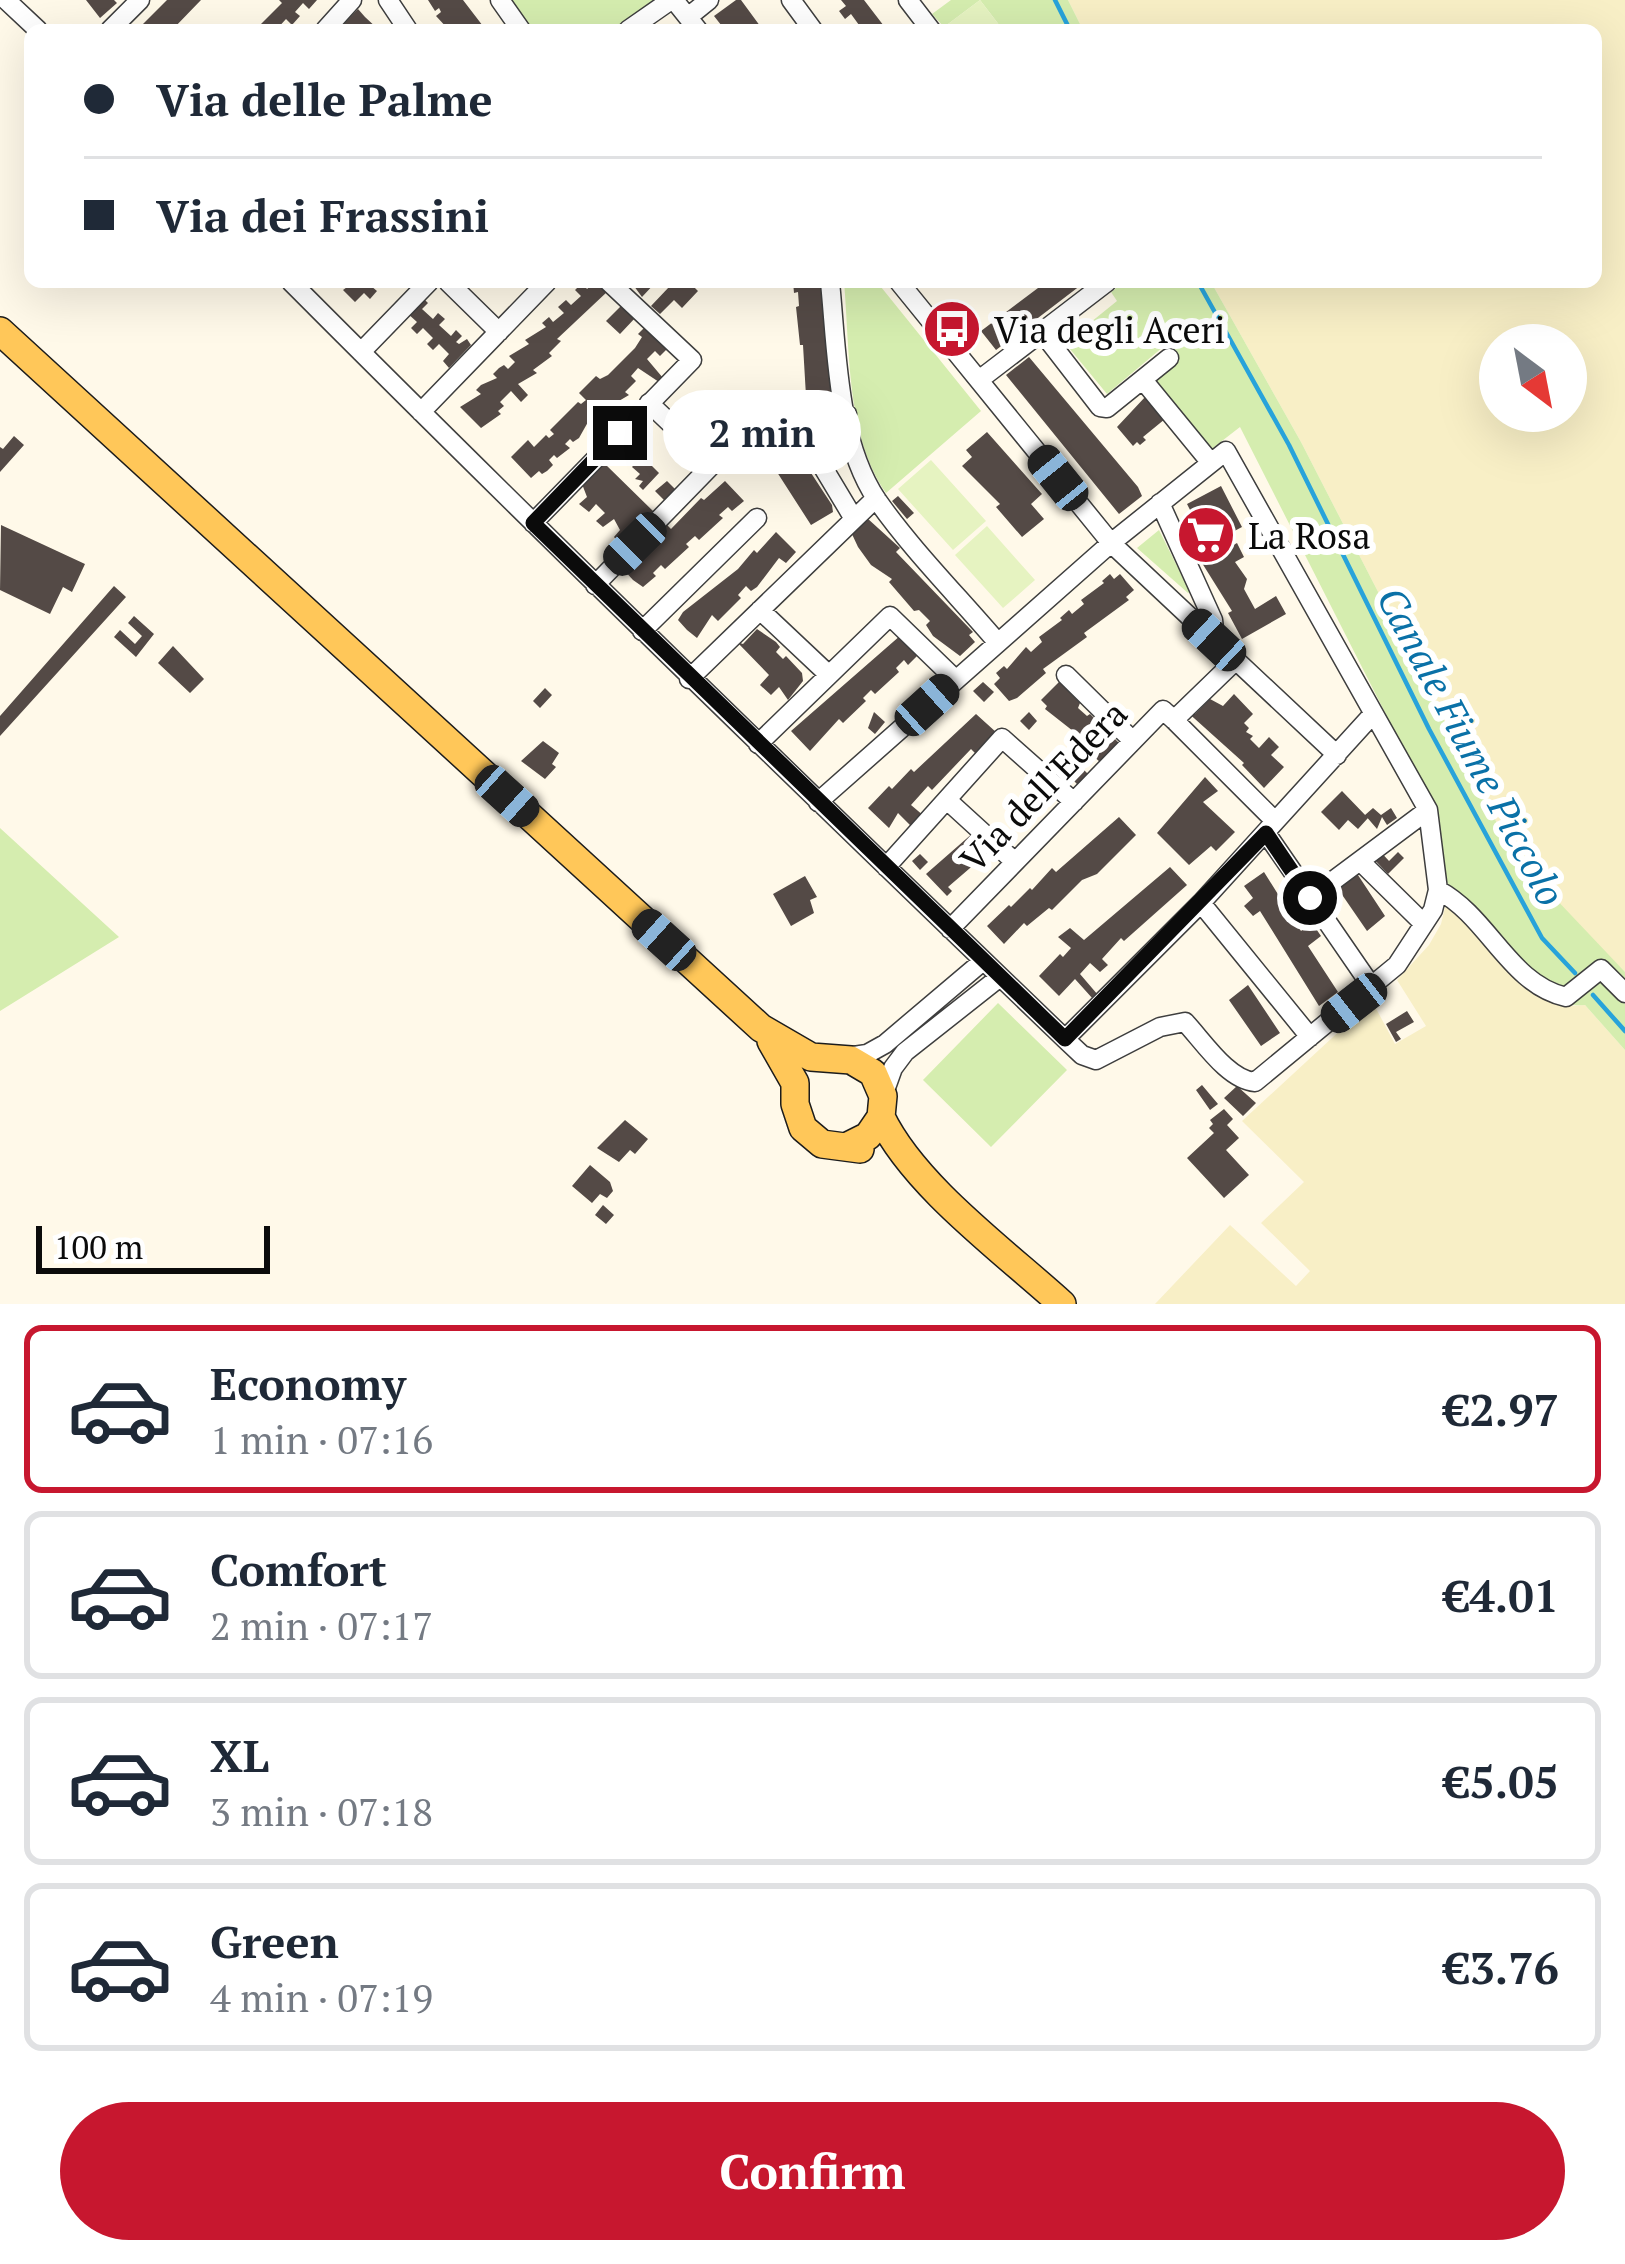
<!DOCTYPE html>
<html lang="en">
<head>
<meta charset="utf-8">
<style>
  :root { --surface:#fff; --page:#f6f6f7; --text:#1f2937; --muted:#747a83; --line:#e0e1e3; --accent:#c7172f }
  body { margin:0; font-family:"PT Serif",serif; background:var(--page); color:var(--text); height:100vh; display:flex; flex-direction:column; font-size:45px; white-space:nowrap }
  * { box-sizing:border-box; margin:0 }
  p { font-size:39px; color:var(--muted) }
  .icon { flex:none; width:66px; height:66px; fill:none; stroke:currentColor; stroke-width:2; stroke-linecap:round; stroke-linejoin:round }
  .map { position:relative; height:1304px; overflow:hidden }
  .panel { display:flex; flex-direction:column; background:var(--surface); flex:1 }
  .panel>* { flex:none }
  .banner { position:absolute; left:24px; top:24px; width:1578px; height:264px; border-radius:18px; box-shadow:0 12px 48px #0002; display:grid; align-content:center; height:264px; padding:0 60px; background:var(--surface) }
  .needle { width:78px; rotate:148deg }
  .fabs { position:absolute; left:1479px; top:324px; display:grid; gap:24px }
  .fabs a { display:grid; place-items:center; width:108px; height:108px; border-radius:50%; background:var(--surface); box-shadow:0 12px 48px #0002; font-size:60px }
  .scale { position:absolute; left:36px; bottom:30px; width:234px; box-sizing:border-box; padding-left:12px; border:6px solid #0b0b0b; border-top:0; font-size:33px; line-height:42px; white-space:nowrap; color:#0b0b0b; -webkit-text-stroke:9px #fff; paint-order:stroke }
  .end { position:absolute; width:54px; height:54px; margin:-27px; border:15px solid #0b0b0b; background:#fff; box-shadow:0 0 0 6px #fff }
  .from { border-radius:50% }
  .bubble { position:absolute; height:84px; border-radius:42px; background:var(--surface); box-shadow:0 12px 48px #0002; font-size:39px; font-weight:600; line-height:84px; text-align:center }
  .car { position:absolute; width:36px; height:72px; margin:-36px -18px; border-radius:15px; box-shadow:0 0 9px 3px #0007; background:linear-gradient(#222 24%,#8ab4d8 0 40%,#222 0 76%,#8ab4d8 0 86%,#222 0) }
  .banner b { display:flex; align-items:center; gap:42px; height:114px; font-size:45px }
  .banner b+b { border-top:3px solid var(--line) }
  .banner i { width:30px; height:30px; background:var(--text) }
  ul { padding:21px 0 0; list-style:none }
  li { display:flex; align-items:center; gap:36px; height:168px; margin:0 24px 18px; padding:0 36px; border:6px solid var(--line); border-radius:18px }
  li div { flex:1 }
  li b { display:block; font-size:45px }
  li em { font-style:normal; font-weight:600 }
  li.on { border-color:var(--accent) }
  li>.icon { width:108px; height:108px; stroke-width:1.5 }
  .button { display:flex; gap:24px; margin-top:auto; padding:24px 60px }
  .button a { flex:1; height:138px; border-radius:72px; background:var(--accent); color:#fff; font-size:48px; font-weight:600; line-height:138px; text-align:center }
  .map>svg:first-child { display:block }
</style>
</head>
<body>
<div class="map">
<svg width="1625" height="1304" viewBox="0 0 1625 1304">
  <rect width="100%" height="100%" fill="#fff9e9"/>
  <!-- farmland -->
  <path fill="#f8efc6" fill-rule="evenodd" d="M1068,0H1625V972L1588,936L1536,899L1301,442L1211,282H1596V30H1083ZM1500,345H1566V411H1500Z
    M1446,903L1571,1006L1585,1005L1625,1050V1304H1155L1230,1225L1296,1286L1310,1271L1261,1223L1304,1182L1242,1121L1372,1001L1395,1044L1426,1026L1397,980L1429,945L1441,924Z"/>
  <!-- green -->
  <path fill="#d5edaf" d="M512,0H653L655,3L616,30H532Z
    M951,0H1068L1083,30H1003L980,0L944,27L932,14Z
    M844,282H877L981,411L886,493C846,435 850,350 844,282Z
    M1124,282H1211L1301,442L1536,899L1539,901L1553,896L1625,972V987L1601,963L1569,990L1543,982L1450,888C1438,864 1441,833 1433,807L1240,427L1209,451L1151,381L1179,357L1169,342L1107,394L1065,343L1117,301L1111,292Z
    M1159,530L1190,592L1188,593L1137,548Z
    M0,828L119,937L0,1011Z
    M1466,922L1556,998L1598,979L1625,1004V1050L1585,1005C1529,1010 1499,961 1466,922Z
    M998,1003L1067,1070L991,1147L923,1080Z"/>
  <!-- pitch -->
  <path fill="#e6f3c1" d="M980,0L1003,30H946L944,27Z
    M931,460L986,521L953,550L898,489Z
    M987,526L1035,580L1003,608L955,555Z"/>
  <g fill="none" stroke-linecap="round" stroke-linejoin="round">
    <!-- stream -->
    <path stroke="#28a3da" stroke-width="4.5" d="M1055,0L1070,30
      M1198,282L1289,445L1429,729L1542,938L1575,973
      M1593,995L1625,1031"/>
  </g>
  <!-- building -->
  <path fill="#544a46" d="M86,0H114L117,3L100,18Z
    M167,0H201L172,30H137Z
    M279,0H317L309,9L303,3L295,12L300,16L292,25L286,19L276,30H255L282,3Z
    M428,0H463L486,30H449L436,16L441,12L439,8L435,11Z
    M736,0H741L763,30H725L714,16Z
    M841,0H864L887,30H852L859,25L851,14L845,19L839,11L846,6Z
    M358,9L365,17L379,30H338Z
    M354,282H375L371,286L377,291L370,299L364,293L355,302L343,290Z
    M595,282L608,291L557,339L561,341L549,353L552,356L533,370L537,373L518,384L528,395L521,402L511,391L500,402L504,406L498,411L501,414L481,428L460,407L481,394L476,390L481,385L497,378L493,374L499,368L504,365L508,369L515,362L509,356L529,344L525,340L546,327L542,323L549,317L553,322L564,313L558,307L566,300L571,305L581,296L575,290L582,283L587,289Z
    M631,282H656L642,297Z
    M664,282H689L698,291L682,308L674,300L660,314L651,306L669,287Z
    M793,282H823L834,403L810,405L806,396L803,345H800L796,307L799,306L798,292L794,293Z
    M1046,282H1085L996,350L981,331Z
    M422,297L428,303L422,309L433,319L438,313L445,319L439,325L451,336L456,330L462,336L456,342L459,344L467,339L471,345L449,368L443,361L449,354L439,344L433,350L427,344L433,338L423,328L417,334L411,328L417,322L407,313Z
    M623,304L636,317L620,334L606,321Z
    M646,326L668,348L660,356L655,351L647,359L663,378L659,382L638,368L631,376L636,381L625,392L629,395L607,408L604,405L598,411L603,415L590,425L588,422L579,438L573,442L570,439L565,444L570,448L557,458L554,455L549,460L553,465L547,471L542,474L539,471L531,478L511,457L528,440L534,447L546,435L549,438L554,434L550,430L578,402L581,404L586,400L579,393L596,376L600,379L608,375L635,348L642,337L638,334Z
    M1029,357L1138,487L1142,496L1119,514L1006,375Z
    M1146,396L1165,419L1143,437L1146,440L1140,445L1137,442L1133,446L1117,427Z
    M777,421L832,505L833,512L811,525L757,441L756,434Z
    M987,432L1042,494L1031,504L1044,519L1022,537L996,507L1000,504L962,466L972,457L966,450Z
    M14,436L24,445L0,472V447L3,449Z
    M642,456L659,473L643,490L639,486L643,481L635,479L640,474L632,467Z
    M604,463L654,512L621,545L614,537L620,530L614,519L603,527L596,521L605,513L596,504L589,512L579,504L587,497L582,484Z
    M667,481L675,489L664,500L655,491Z
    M725,481L744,501L732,511L728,507L719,515L723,518L699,540L695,536L686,544L689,547L665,569L661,565L653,573L656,576L643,587L633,580L622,568L659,538L656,535L667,525L671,529L701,498L704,500Z
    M1221,486L1242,527L1208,545L1187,504Z
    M898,496L914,513L907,519L892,501Z
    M867,518L900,548L896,552L973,632L969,635L975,642L960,656L933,636L926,625L930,621L919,610L914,611L889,582L892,579L871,565L858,547L851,532Z
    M1,525L85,564L72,592L63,587L50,614L0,590Z
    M776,532L796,552L786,563L779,558L757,587L751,591L746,586L738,595L741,598L718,621L712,615L697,638L687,630L678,620L683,612L738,569L754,550L757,553Z
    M1237,543L1244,557L1235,562L1247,579L1244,589L1255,609L1276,596L1286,614L1242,639L1228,613L1232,611L1202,563Z
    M1110,574L1114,579L1120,574L1134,590L1126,597L1129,600L1084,633L1087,637L1043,669L1046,673L1017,698L1009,701L994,684L1000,678L996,673L1004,666L1007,669L1026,647L1031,652L1042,642L1039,637L1062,620L1060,618L1069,610L1072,614L1084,604L1081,600L1104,583L1102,581Z
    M114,586L126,597L0,736V716Z
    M134,616L154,634L136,657L114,637L120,630L135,644L142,636L128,623Z
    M757,629L776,642L780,647L776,652L783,659L786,656L802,673L803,681L788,700L779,687L771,695L760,685L769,675L737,642L743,644Z
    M901,635L919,654L908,665L904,660L896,668L899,672L875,694L871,690L863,698L866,701L843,723L839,719L810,751L791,731Z
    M173,646L204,679L190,693L158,663Z
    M983,682L994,692L984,702L973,691Z
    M1059,682L1080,703L1078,708L1087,716L1090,714L1119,743L1100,762L1084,748L1081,751L1072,742L1073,731L1045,709L1047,706L1041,700Z
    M545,688L552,695L540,708L533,701Z
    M1234,694L1253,714L1244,723L1249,728L1246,732L1253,736L1250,739L1259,748L1269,737L1279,747L1271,755L1284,767L1264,788L1242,765L1244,763L1185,710L1188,707L1195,714L1210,699L1223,706Z
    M874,712L885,722L875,734L868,728Z
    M1029,712L1037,721L1029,730L1020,721Z
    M976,714L997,733L977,755L971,749L932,790L928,786L911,805L924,816L913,828L898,813L889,828L868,808L889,786L892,789L911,769L914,772Z
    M543,741L559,753L552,764L556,767L545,779L521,761Z
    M1080,766L1088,774L1078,785L1070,777Z
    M1205,777L1218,791L1203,802L1235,832L1216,851L1211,846L1189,865L1157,833Z
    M1342,791L1368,818L1358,829L1348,820L1339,830L1321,812Z
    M1373,808L1381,815L1391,808L1397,818L1387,825L1382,817L1377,829L1365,815Z
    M1119,817L1136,835L1097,874L1082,880L1052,910L1049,908L1027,926L1024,923L1004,944L987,926L1009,905L1011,907L1030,888L1032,890L1052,868L1056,872Z
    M974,832L991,850L948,887L952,891L947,896L926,874Z
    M1378,849L1389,861L1398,852L1404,858L1388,874L1371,856Z
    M920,854L928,862L920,870L912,861Z
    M1170,867L1187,885L1124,941L1121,938L1102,959L1108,965L1100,972L1090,963L1080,974L1098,995L1093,999L1075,979L1059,996L1039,976L1060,954L1063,957L1071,948L1058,937L1070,928L1084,940Z
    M1354,869L1385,916L1367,931L1334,883Z
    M1264,872L1301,931L1312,923L1321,936L1308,946L1338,992L1319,1006L1260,911L1253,916L1244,906L1253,898L1244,886Z
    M805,876L817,897L810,900L814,913L791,926L773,894Z
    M1248,985L1280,1033L1261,1046L1229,1000Z
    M1407,1011L1414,1022L1396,1032L1401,1039L1396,1042L1386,1024Z
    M1202,1085L1218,1104L1210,1110L1196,1090Z
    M1237,1086L1256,1103L1243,1116L1224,1098Z
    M1224,1109L1233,1119L1227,1125L1239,1138L1226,1150L1249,1175L1224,1198L1187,1158L1214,1133L1209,1128L1213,1124L1210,1120Z
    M625,1120L648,1139L635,1154L630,1150L619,1162L597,1148Z
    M590,1165L610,1182L613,1191L607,1198L600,1194L592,1203L572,1186Z
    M603,1205L614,1215L606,1224L595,1215Z"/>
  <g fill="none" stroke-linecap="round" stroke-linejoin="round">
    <defs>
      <path id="street" d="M6,0L38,30
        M388,0L408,30
        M500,0L521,30
        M674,0L698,30
        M791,0L813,30
        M908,0L931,30
        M688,17L709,0
        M110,30L140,0
        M325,30L352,0
        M628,30L671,0
        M291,282C546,538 805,789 1065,1039L1082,1055L1096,1060L1160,1027L1185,1022C1203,1041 1228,1080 1255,1082L1397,965L1433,910L1438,890L1428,810L1226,451L1111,543L818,802
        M448,282L499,332
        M830,282C837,352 837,440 877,500C912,550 958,596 998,643
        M899,282L1111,543L1337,755
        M1042,332L1100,407L1107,408L1169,358
        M361,352L429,282
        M979,380L1107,282
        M1143,380L1211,463
        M421,412L547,282
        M847,414L809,419L800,429L854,519
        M1160,503L1213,620L1215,640
        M533,523L692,360L609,282
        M595,585L713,464L649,403
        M760,610L829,675
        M642,631L757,518
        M1066,675L1133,741
        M689,679L876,498
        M1174,720L1275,821
        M758,744L890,616L956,680
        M947,800L1015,862
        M1266,833L1372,987
        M1360,861L1424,924
        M886,867L1002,738L1074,802
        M1438,890C1489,917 1509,984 1566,997L1601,969L1625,993
        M1310,898L1428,810
        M1201,903L1310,1037
        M950,929L1163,710L1174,720L1236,660
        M1065,1039L1201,903L1373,714
        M847,1057L867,1054L885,1044L983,961
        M883,1096L893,1068L905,1052L1000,977"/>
      <path id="primary" d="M0,331L761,1028L811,1057L851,1060L873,1073L883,1096L881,1117L868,1136L848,1146
        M771,1041L795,1083V1104L803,1128L822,1144L860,1149
        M881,1117C914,1186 1005,1252 1062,1304"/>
    </defs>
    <!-- street casing -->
    <use href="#street" stroke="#3e3e3e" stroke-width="21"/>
    <!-- primary casing -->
    <use href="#primary" stroke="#1c1c1c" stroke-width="30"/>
    <!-- street -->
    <use href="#street" stroke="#fff" stroke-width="18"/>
    <!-- primary -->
    <use href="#primary" stroke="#ffc759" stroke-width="27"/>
  </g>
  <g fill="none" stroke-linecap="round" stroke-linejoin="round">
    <!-- route -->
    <path stroke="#0b0b0b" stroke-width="15" d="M620,433L533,523L1065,1039L1266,833L1310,898"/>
  </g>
  <!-- icons -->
  <defs>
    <symbol id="bus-disc" viewBox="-11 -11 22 22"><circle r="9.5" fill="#c7172f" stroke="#fff"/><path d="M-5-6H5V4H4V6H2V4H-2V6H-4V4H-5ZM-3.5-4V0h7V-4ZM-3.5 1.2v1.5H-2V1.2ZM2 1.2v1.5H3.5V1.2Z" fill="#fff"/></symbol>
    <symbol id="supermarket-disc" viewBox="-11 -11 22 22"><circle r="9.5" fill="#c7172f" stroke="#fff"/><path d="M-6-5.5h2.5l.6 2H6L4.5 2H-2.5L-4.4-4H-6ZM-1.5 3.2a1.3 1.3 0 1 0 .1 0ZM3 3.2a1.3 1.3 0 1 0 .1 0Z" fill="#fff"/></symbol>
  </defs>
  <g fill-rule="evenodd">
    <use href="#bus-disc" x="919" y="296" width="66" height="66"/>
    <use href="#supermarket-disc" x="1173" y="502" width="66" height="66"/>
  </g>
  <g text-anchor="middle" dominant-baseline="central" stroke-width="12" stroke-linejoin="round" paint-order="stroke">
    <!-- poi labels -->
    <g font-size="36" fill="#0b0b0b" stroke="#fff" text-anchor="start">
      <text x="994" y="329">Via degli Aceri</text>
      <text x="1248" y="535">La Rosa</text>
    </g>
    <!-- street labels -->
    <g font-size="36" fill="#0b0b0b" stroke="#fff">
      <text transform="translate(1043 786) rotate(-46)">Via dell'Edera</text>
    </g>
    <!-- water labels -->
    <g font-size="39" font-style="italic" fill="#0a71a7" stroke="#fff">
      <text transform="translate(1472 746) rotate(62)">Canale Fiume Piccolo</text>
    </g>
  </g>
</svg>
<div class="fabs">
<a><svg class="needle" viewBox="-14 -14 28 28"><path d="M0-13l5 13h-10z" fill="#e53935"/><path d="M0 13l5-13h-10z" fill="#747a83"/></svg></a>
</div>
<div class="scale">100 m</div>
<i class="end from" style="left:1310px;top:898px"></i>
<i class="end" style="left:620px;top:433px"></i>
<div class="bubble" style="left:663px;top:390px;width:198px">2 min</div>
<i class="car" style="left:1058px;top:478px;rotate:321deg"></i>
<i class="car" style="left:635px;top:544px;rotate:225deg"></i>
<i class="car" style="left:1214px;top:640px;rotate:313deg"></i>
<i class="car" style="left:927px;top:705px;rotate:48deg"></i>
<i class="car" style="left:507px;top:796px;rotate:132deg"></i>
<i class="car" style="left:664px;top:940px;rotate:312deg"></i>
<i class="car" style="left:1354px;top:1003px;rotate:232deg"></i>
<div class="banner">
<b><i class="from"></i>Via delle Palme</b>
<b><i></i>Via dei Frassini</b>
</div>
</div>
<section class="panel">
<ul>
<li class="on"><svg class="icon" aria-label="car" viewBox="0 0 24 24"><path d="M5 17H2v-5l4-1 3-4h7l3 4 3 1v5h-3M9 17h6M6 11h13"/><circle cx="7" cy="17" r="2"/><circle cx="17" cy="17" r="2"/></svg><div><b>Economy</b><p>1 min · 07:16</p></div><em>€2.97</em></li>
<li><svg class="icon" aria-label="car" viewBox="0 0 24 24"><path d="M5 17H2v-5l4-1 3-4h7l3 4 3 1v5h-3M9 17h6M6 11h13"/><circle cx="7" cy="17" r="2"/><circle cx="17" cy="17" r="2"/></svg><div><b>Comfort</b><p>2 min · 07:17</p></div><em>€4.01</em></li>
<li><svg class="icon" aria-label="car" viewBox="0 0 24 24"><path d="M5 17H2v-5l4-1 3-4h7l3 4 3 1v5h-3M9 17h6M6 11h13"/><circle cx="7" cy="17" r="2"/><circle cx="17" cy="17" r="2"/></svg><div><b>XL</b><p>3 min · 07:18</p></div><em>€5.05</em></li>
<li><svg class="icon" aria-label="car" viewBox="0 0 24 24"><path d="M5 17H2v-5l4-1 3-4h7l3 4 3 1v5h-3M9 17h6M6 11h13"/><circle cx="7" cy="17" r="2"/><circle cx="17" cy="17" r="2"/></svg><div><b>Green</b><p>4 min · 07:19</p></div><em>€3.76</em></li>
</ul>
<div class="button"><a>Confirm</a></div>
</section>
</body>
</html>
